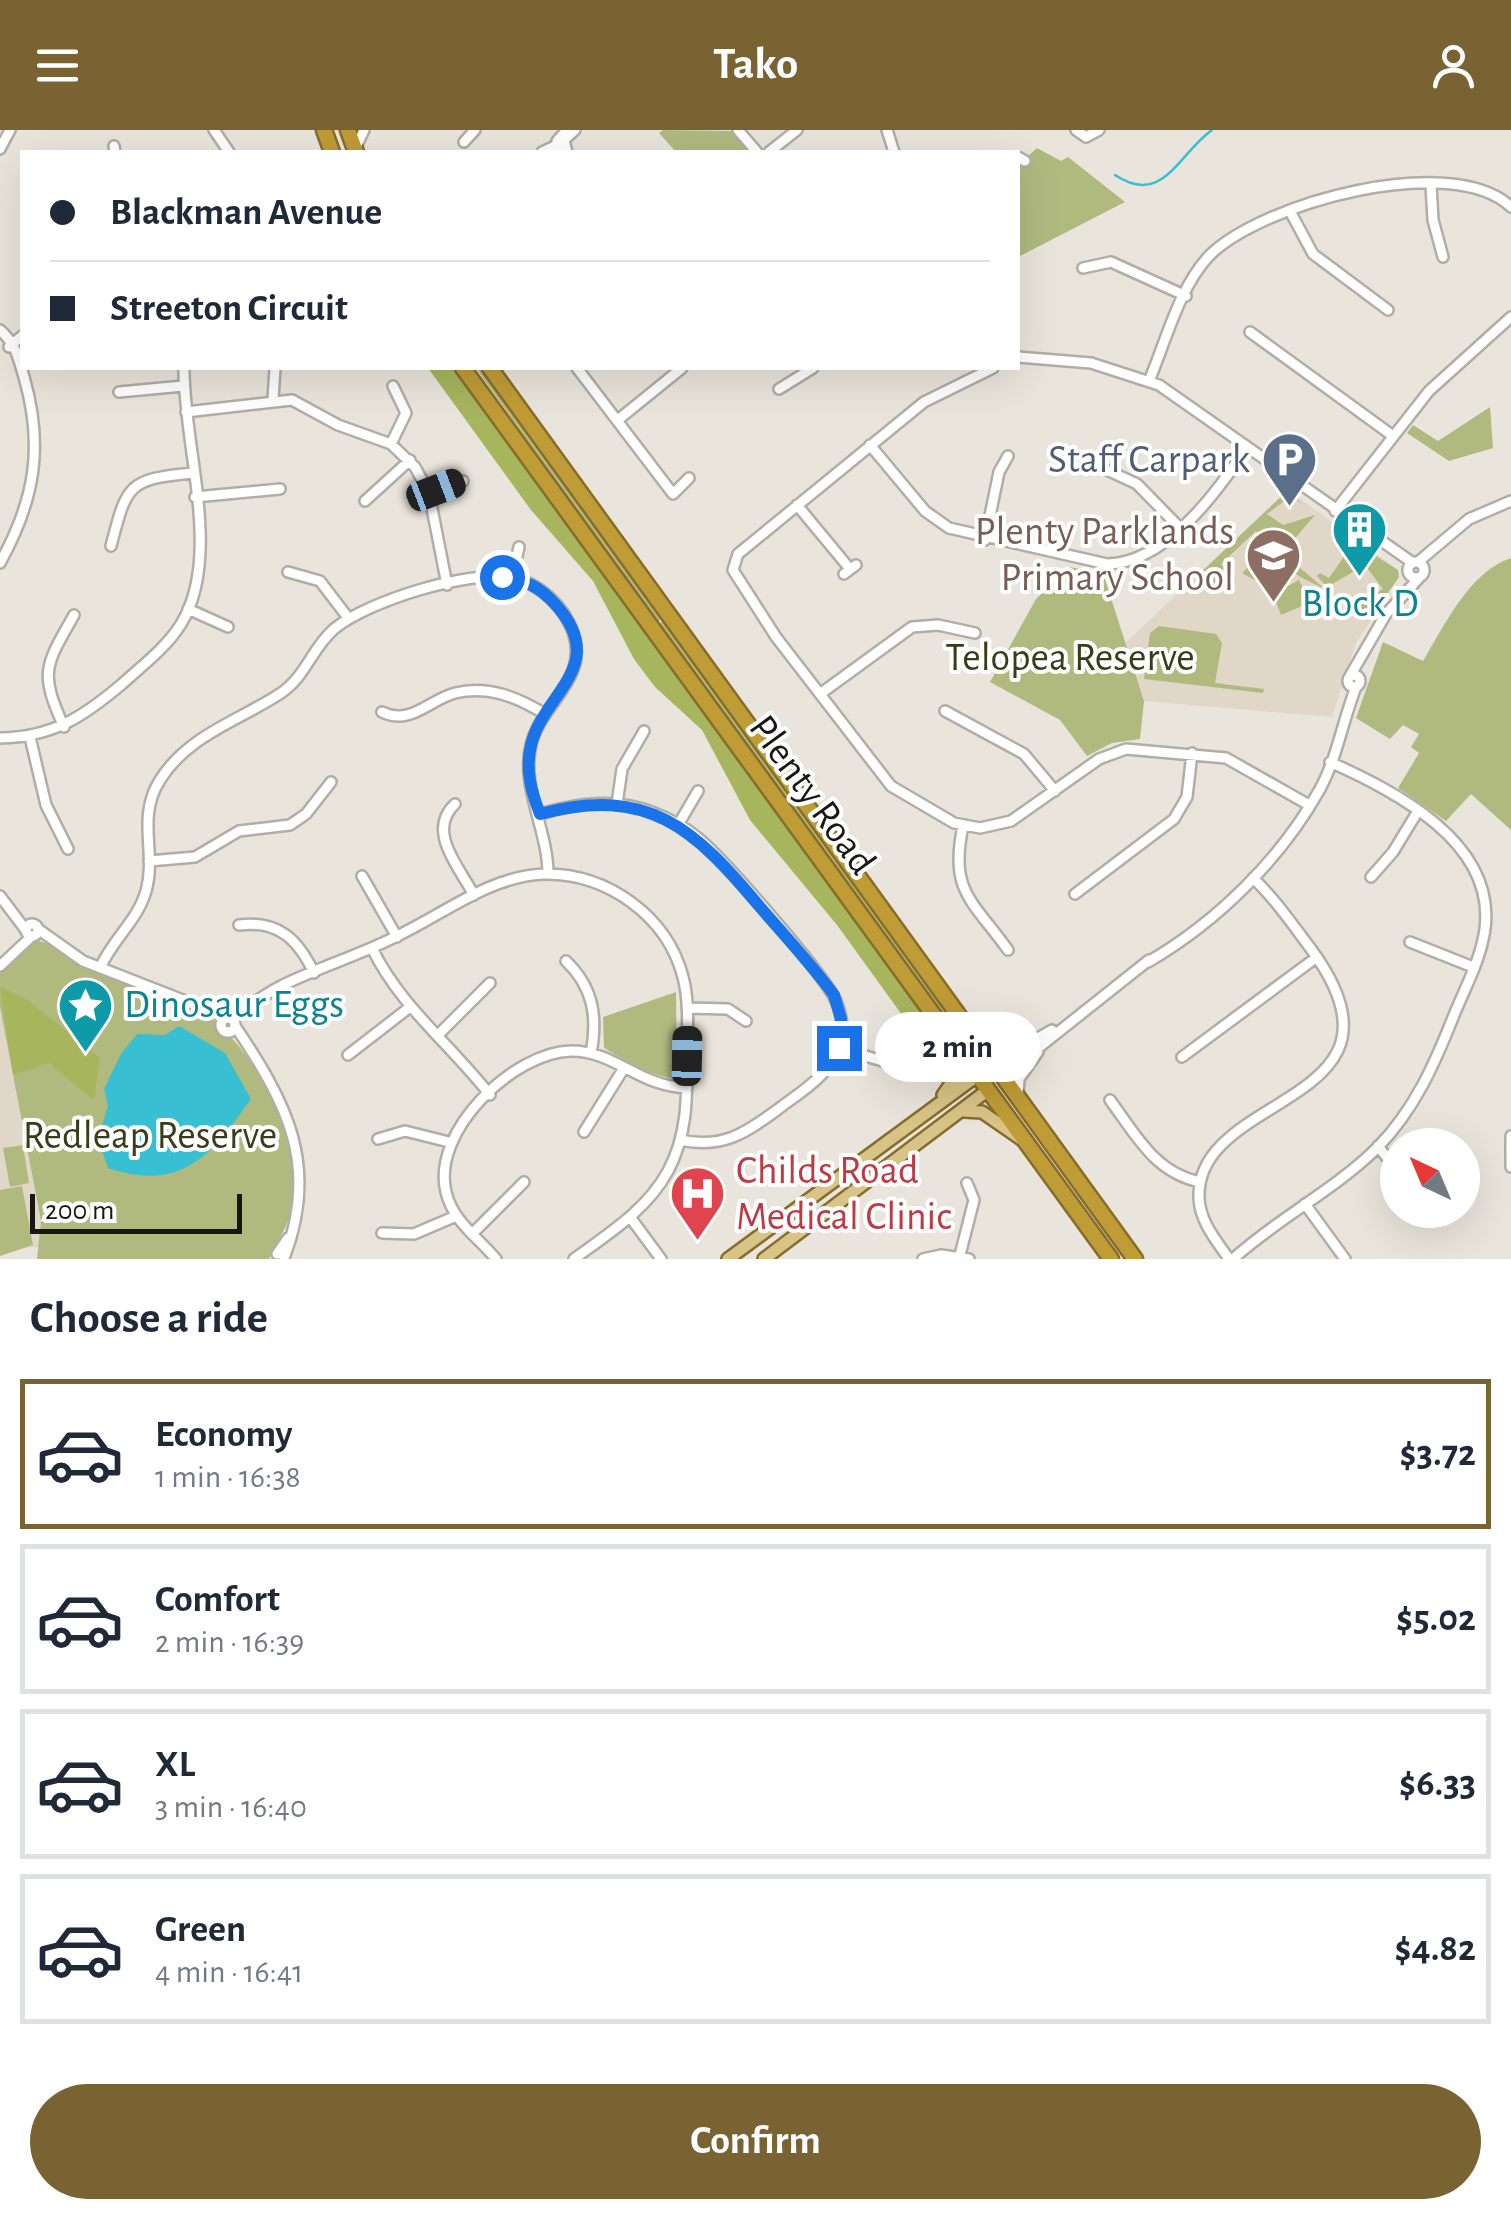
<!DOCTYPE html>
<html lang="en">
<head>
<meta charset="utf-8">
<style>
  :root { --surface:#fff; --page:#f2f2f3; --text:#1f2937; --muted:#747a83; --line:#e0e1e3; --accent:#796333 }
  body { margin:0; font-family:"Alegreya Sans",sans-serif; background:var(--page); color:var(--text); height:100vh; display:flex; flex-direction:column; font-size:38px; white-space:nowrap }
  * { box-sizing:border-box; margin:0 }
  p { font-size:32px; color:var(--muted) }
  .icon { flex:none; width:55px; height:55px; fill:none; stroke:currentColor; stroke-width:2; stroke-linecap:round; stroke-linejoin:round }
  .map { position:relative; height:1129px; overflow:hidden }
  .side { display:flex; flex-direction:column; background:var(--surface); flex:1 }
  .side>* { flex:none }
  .banner { position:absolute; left:20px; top:20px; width:1000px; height:220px; border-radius:0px; box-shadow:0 10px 40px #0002; display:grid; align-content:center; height:220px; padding:0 30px; background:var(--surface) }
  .needle { width:65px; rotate:316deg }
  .tools { position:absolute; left:1380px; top:998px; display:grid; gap:20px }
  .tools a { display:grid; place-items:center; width:100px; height:100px; border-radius:50%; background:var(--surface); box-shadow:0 10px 40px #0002; font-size:50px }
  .scale { position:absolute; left:30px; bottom:25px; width:212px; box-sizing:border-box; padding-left:10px; border:5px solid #191714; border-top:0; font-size:28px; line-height:35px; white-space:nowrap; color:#191714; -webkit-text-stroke:8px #fff; paint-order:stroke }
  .end { position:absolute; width:45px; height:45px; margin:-22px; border:12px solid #1a73e8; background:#fff; box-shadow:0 0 0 5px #fff }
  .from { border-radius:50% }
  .bubble { position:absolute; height:70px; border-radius:35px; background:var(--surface); box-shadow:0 10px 40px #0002; font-size:32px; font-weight:700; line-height:70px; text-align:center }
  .car { position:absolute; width:30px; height:60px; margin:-30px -15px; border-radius:12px; box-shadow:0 0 8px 2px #0007; background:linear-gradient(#222 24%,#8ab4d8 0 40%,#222 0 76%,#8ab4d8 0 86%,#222 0) }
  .banner b { display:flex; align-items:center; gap:35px; height:95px; font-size:38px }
  .banner b+b { border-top:2px solid var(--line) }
  .banner i { width:25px; height:25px; background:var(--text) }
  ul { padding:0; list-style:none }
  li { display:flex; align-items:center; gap:30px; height:150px; margin:0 20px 15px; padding:0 10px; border:5px solid var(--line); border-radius:0px }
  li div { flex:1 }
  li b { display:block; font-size:38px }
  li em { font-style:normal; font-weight:700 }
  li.selected { border-color:var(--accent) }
  li>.icon { width:90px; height:90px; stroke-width:1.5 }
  h2 { padding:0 30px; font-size:45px; line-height:120px }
  .button { display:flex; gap:20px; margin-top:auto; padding:20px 30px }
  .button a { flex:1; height:115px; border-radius:60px; background:var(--accent); color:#fff; font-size:40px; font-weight:700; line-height:115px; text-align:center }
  header { display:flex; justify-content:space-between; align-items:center; height:130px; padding:0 30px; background:var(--accent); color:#fff; font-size:45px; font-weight:700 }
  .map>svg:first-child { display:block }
</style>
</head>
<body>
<header><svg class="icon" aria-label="menu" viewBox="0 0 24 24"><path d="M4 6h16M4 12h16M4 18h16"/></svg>Tako<svg class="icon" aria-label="person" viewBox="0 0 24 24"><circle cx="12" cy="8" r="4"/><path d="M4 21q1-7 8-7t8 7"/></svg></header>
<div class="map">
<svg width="1511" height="1129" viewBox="0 0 1511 1129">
  <rect width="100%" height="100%" fill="#eae5dc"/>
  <!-- built -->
  <path fill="#e1d7c8" d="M1288,360L1398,440L1399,447L1356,513L1332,587L1144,571L1125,513Z
    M0,877L41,1091L39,1117L15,1118L0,1126Z"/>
  <!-- green -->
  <path fill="#b0ba7f" d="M663,0L732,1L753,22H676L659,3Z
    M1037,18L1061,31L1068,27L1125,72L1018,127V35Z
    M476,238H482L663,485L657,495Z
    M1490,277L1493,318L1449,331L1407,303L1413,295L1438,311Z
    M1288,360L1303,375L1291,366L1267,384L1283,395L1315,385L1285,420H1269L1256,401L1221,434L1232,447L1200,461L1195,448Z
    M1354,412L1398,440L1399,447L1385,467L1374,469L1376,473L1363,484L1358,478L1362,470L1383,459L1365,435L1327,457L1317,446L1320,443L1329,448Z
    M1280,421L1325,459L1300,447L1278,429L1269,438L1282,457L1275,461L1267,451L1269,444L1263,451L1258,449L1260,453L1242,443L1259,426Z
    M1511,428V700L1471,664L1446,691L1398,658L1419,623L1411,617L1419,604L1403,595L1390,609L1356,588L1383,512L1423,531C1444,496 1470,441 1511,428Z
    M1069,437L1103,443L1144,571L1140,609L1112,613L1087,626L1060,590L990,552L1036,469Z
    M1299,450L1306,464L1303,467L1329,469L1328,473L1316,470L1281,485L1273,464Z
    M663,487L978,924L974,930L659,497Z
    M1159,496L1216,504L1222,513L1215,553L1264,559L1263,563L1144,549L1150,503Z
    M33,810C54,811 79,836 101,844C134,856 172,864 202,882C244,906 298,999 297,1051C296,1086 282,1101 269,1129H37L41,1091L0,877V843Z
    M676,862L677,946L673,949L643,941L604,918L603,887Z
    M23,1015L29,1053L10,1057L3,1018Z
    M22,1056L33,1115L0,1126V1060Z"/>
  <!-- forest -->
  <path fill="#a7b55d" d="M428,238H454L966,943L962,947L928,944L931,925L837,795L750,690L702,600L655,557L634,529L593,451L531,380Z
    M0,857L29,871L100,928L94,970L49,933L13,945Z"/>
  <!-- water -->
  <path fill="#38bfd1" d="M179,896L225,923L251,969C211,1025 182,1063 108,1038L98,1009L108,976L104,959L121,924L137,904L165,905Z"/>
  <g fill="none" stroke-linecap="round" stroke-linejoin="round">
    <!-- stream -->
    <path stroke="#38bfd1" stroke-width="2.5" d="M1115,45C1163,77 1178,24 1212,0"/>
    <defs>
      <path id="minor" d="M214,0L229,22
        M738,0L757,22
        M887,0L894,22
        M1076,0L1086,7L1099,0
        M464,12L475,0
        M114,16L115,22
        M0,19L10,0
        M355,19L364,0
        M542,22L561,13
        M562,22L557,11L567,0
        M567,22L564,10L575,0
        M769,22L797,0
        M1018,27L1025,31
        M1431,55L1433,90L1443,127
        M1291,83L1313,124L1388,180
        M1083,138L1111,132L1186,166
        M0,200C16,214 18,227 24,247C44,316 35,370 0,433
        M1250,202L1393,306
        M9,217L22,206
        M1018,227L1091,233L1159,255L1413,433
        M577,238L673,364L689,348
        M993,238L924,272L738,424L733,440L776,507L891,656L954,693L980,698L1011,691L1099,629L1126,619L1226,628L1309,675
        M1149,251C1166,211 1179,158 1209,126C1261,73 1452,21 1511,77
        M779,259L813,238
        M119,262L183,256
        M273,269L275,238
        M186,282L292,270L338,295L391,314L415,337L429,363L447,455
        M619,289L682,238
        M391,314L406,283L393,256
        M870,315L925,381L949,398L1107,434C1167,433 1216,362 1247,318
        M1096,335L1137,354L1179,397
        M429,363L463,351
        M195,367L280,359
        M365,371L410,330
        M797,375L850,439
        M1335,381L1429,261L1511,187
        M985,410L999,342L1008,326
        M111,416C127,354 128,349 193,343
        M1408 440a8 8 0 1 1 16 0a8 8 0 1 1-16 0Z
        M1418,432L1469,389L1511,371
        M288,442L320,451L349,489
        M844,444L856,435
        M512,448L519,417
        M188,479L228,497
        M1348 551a6 6 0 1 1 12 0a6 6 0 1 1-12 0Z
        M1350,546L1386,484L1419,448
        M820,564L912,497L938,495L975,503
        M945,581L1024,624L1055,661
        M382,582C410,596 429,570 455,563C488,555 517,567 545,584
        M64,597C39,542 45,536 74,485
        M30,607L46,675L68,719
        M0,608C53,607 83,587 122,554C143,535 166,518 181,494C223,426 183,315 184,238
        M455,674C426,701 459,737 474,765
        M617,674L622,639L644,601
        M540,684C577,673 615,668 652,682C668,688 685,697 698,708C723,728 824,844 836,871C841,882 843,896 841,908C835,943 803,960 777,980C744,1004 722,1019 680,1010
        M678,695L698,661
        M963,696C949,761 972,770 1008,820
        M149,731L195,727L239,701L290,695L306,684L331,652
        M362,746L397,807
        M1371,747L1393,722L1418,681
        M1075,764L1174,689L1187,667L1192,623
        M0,766L25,799
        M26 800a6 6 0 1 1 12 0a6 6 0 1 1-12 0Z
        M239,795C278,790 298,809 314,843
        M38,799L83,831L229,888
        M1410,812L1473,837
        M372,818C399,875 451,915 490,965
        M566,831C593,857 598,886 591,923
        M1148,832C1217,792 1281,729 1320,659C1337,628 1343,590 1356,557
        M0,836L32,806
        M100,838C112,810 138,790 146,761C157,722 136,688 160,650C188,605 239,591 281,563C306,546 312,518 334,499C368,471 470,439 513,448C540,453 564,477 573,502C589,549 544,571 532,611C519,655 548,699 548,744
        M687,878L728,879L746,891
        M230,888C247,878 263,865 281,856C317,838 357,826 393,808C443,785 490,745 546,744C608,744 667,786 683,847C690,874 687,902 687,930C687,969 687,1006 668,1041C647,1080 608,1104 574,1129
        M221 895a7 7 0 1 1 14 0a7 7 0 1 1-14 0Z
        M235,896C287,973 320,1036 284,1128
        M439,904L490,853
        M839,918L889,933
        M348,925L410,877
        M1182,927L1317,827
        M994,933L1052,900
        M1003,946L1149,830
        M1018,965L1019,949L1038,922
        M1110,970C1136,1005 1155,1043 1200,1052
        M584,1002L624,938
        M1511,1006V1037
        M378,1009L405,1001L449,1012
        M1378,1016L1398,1042
        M1305,1074L1345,1129
        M630,1087L661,1129
        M382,1103L414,1104L456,1086
        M472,1104L524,1052
        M277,1124L288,1108
        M960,1125L974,1070L967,1053
        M496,1129C478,1107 453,1092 446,1062C431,1001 514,922 571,921C616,921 637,956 687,958
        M923,1129L941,1125L969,1129
        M1229,1129C1216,1110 1200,1092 1199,1068C1195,961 1427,976 1311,819C1293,795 1275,769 1253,748
        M1233,1129C1278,1088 1335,1060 1378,1017C1415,979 1435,933 1454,885C1465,858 1481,829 1485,799C1496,712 1396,662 1330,632"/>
      <path id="major" d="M943,965L961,939L962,925
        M964,981L982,982L1021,1009
        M728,1129L978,945
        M764,1129L988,960"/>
      <path id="highway" d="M324,0L332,22
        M348,0L356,22
        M463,238L1111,1129
        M490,238L1135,1129"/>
    </defs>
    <!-- minor casing -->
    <use href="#minor" stroke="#b2ada5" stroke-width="14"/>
    <!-- major casing -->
    <use href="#major" stroke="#866d2b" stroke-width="16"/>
    <!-- highway casing -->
    <use href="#highway" stroke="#866d2b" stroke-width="19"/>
    <!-- minor -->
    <use href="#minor" stroke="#fff" stroke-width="9"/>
    <!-- major -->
    <use href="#major" stroke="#d9c487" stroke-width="11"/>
    <!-- highway -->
    <use href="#highway" stroke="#c09c37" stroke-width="14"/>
  </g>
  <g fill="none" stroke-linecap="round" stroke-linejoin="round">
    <!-- route -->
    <path stroke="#1a73e8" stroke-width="12" d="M502,447C525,449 541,458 556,475C610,536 544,562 531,615C525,639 531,661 540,684C648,655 694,698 760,777C785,806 811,834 834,865L841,889L839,918"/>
  </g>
  <!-- icons -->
  <defs>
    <symbol id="parking-pin" viewBox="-11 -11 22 30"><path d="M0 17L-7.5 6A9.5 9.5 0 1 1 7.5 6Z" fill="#5c6f8a" stroke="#fff"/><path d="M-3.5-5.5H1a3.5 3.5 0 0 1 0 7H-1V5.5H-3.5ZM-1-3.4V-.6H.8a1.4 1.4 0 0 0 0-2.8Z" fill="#fff"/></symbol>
    <symbol id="building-pin" viewBox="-11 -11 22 30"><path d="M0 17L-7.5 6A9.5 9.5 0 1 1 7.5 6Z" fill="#0f9aa8" stroke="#fff"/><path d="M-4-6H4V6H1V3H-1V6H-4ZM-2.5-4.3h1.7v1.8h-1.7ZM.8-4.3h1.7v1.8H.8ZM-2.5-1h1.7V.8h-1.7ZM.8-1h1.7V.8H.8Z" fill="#fff"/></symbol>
    <symbol id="school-pin" viewBox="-11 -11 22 30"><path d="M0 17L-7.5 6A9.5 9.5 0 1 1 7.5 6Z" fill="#8d6e63" stroke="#fff"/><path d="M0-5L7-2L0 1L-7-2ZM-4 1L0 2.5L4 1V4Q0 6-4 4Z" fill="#fff"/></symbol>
    <symbol id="sight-pin" viewBox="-11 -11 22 30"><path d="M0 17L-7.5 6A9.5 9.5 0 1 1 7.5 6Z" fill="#0f9aa8" stroke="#fff"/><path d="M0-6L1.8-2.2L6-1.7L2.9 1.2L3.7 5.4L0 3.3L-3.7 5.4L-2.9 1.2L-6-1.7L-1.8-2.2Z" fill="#fff"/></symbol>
    <symbol id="hospital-pin" viewBox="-11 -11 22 30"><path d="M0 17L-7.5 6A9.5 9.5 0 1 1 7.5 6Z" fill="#e0444e" stroke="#fff"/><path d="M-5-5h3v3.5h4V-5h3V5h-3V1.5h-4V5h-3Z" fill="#fff"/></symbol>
  </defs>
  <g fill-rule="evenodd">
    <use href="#parking-pin" x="1258" y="298" width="63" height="86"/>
    <use href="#building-pin" x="1328" y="368" width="63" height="86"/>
    <use href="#school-pin" x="1242" y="394" width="63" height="86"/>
    <use href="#sight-pin" x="54" y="844" width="63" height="86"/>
    <use href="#hospital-pin" x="666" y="1032" width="63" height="86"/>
  </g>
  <g text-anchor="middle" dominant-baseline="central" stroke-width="8" stroke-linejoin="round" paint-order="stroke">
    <!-- service labels -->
    <g font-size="40" fill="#4e5e75" stroke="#fff" text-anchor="end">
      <text x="1250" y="330">Staff Carpark</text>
    </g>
    <!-- education labels -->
    <g font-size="40" fill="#785e54" stroke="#fff" text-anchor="end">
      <text x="1234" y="402">Plenty Parklands<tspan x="1234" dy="46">Primary School</tspan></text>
    </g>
    <!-- culture labels -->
    <g font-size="40" fill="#0d838f" stroke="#fff">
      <text x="1360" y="474">Block D</text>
      <text x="124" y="875" text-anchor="start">Dinosaur Eggs</text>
    </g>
    <!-- park labels -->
    <g font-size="40" fill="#373d18" stroke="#fff">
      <text x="1070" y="528">Telopea Reserve</text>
      <text x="150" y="1006">Redleap Reserve</text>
    </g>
    <!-- street labels -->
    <g font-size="40" fill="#191714" stroke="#fff">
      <text transform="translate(812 665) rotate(54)">Plenty Road</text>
    </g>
    <!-- health labels -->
    <g font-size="40" fill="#be3a42" stroke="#fff" text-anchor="start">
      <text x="736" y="1041">Childs Road<tspan x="736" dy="46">Medical Clinic</tspan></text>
    </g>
  </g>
</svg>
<div class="tools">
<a><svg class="needle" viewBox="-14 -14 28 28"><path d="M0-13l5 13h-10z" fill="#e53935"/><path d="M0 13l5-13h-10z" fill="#747a83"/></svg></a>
</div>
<div class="scale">200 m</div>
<i class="end from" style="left:502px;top:447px"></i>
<i class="end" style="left:839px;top:918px"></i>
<div class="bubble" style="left:875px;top:882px;width:165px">2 min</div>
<i class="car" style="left:436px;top:360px;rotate:69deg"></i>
<i class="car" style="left:687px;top:926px;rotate:1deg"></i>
<div class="banner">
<b><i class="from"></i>Blackman Avenue</b>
<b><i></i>Streeton Circuit</b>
</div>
</div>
<section class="side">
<h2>Choose a ride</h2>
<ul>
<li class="selected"><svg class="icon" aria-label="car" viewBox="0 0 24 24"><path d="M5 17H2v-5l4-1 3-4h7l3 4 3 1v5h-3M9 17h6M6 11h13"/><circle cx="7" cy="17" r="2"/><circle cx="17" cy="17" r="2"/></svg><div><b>Economy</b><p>1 min · 16:38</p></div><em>$3.72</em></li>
<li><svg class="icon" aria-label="car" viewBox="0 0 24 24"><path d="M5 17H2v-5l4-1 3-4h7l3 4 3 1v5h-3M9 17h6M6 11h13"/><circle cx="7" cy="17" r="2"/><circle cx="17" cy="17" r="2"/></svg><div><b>Comfort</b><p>2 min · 16:39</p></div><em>$5.02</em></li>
<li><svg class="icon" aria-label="car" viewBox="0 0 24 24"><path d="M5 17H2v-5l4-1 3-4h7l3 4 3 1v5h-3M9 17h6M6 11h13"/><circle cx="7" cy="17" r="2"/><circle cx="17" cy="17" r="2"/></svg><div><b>XL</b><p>3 min · 16:40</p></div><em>$6.33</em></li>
<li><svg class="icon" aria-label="car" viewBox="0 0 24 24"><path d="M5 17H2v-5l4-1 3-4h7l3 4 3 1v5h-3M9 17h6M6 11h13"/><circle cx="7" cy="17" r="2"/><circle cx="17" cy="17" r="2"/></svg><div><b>Green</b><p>4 min · 16:41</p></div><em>$4.82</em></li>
</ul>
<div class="button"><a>Confirm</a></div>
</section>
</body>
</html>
